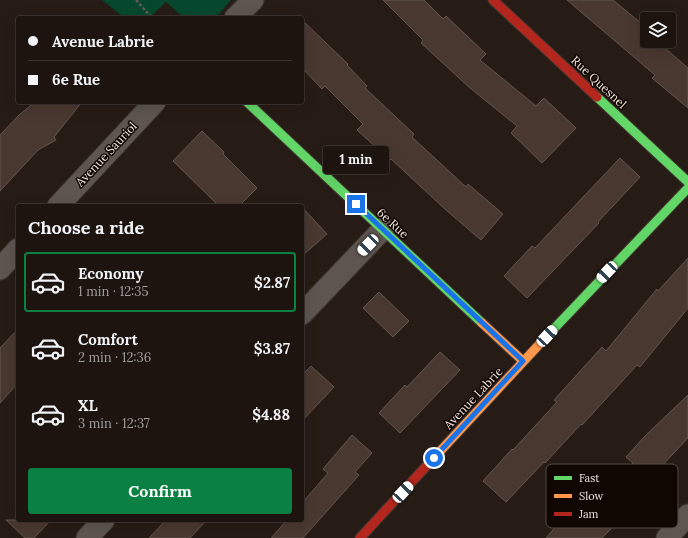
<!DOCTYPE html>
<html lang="en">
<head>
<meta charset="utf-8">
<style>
  :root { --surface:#1d1410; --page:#251d19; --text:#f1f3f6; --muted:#a09e9f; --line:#3b3330; --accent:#0b8043 }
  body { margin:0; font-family:Lora,serif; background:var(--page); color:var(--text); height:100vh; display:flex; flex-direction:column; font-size:15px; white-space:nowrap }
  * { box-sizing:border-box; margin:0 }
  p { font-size:13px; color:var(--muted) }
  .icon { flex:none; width:22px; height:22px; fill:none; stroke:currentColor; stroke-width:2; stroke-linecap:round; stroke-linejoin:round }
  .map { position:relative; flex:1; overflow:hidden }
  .panel { position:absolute; left:16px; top:204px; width:288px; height:318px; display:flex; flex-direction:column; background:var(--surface); border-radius:4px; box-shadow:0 4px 16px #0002,0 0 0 1px var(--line) }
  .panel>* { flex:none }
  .top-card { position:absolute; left:16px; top:16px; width:288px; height:88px; border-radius:4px; box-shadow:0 4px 16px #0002,0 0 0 1px var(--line); display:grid; align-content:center; height:88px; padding:0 12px; background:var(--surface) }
  .tools { position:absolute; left:640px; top:12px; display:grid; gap:8px }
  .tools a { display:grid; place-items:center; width:36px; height:36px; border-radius:4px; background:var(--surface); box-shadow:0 4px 16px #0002,0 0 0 1px var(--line); font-size:20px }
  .end { position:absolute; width:18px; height:18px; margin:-9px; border:5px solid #1a73e8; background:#fff; box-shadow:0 0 0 2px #fff }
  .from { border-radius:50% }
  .bubble { position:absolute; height:28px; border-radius:4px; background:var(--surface); box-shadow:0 4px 16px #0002,0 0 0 1px var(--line); font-size:13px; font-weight:700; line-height:28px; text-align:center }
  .car { position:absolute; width:12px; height:24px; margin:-12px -6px; border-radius:5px; box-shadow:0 0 3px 1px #0007; background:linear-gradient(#fff 24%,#345 0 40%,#fff 0 76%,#345 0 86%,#fff 0) }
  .top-card b { display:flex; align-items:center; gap:14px; height:38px; font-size:15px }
  .top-card b+b { border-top:1px solid var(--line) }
  .top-card i { width:10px; height:10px; background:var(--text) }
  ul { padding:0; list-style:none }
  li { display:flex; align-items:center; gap:12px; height:60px; margin:0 8px 6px; padding:0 4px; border:2px solid transparent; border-radius:4px }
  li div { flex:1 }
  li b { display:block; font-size:15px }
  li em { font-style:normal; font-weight:700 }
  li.active { border-color:var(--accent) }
  li>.icon { width:36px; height:36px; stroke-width:1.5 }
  h2 { padding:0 12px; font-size:18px; line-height:48px }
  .cta { display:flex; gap:8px; margin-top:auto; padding:8px 12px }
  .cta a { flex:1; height:46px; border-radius:4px; background:var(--accent); color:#fff; font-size:16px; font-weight:700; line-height:46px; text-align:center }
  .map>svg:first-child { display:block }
</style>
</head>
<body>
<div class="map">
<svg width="688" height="538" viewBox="0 0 688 538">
  <rect width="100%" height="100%" fill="#271b15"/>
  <!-- green -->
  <path fill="#05482e" d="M102,0H231L218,15L213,18H184L166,2L149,18H125Z"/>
  <!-- building -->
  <path fill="#49382f" stroke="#615650" d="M383,0H424L443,19L446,16L486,54L480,60L536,106L544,98L576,128L542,163L511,133L517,126L470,88L421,43L423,40Z
    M567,0H613L642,24L647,18L649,19H647V41H669V37L672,40L665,48L688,68V108L652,78L655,75Z
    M302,20L348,64L347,65L367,86L365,88L414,134L412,137L466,187L468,184L503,214L481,240L446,210L391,159L390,160L357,130L363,124L325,86L322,89L302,68Z
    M35,102H82L54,137L56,140L38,150L0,191V135L19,115Z
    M202,131L224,152L223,154L257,188L239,206H219L173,161Z
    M620,158L640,177L598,222L599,223L527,298L504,276L532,246L535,248Z
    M302,207L327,234L302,256Z
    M688,258V308L640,367L637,365L582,425L581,424L545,463L544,462L506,502L483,481L512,449L513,450L557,402L554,400L602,347L606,351L657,289L658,291Z
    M379,292L409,321L393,337L363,308Z
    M18,329V383L0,403V348Z
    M440,352L460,370L400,433L379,413L405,385L407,387Z
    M311,366L334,387L302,421V375Z
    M688,395V438L640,489L646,494L602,538H546L569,511L578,519L633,463L626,457L646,435Z
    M352,435L372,453L355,472L359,475L303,538H271L287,520H302V503L328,473L323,469Z
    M6,520H51L34,538H25Z
    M166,520H207L190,538H149Z"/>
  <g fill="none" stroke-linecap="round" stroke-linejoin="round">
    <defs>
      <path id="street" d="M235,18L253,0
        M58,206L155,102
        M0,269L18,249
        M302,314L383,229
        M87,538L104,520
        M667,538L688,515"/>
      <path id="fast" d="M597,97L688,182
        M247,102L482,323
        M547,336L688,188"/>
      <path id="slow" d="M482,323L523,361
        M431,461L547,336"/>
      <path id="jam" d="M493,0L597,97
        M360,538L431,461"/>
    </defs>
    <!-- street casing -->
    <use href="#street" stroke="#413732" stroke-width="23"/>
    <!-- fast casing -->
    <use href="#fast" stroke="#413732" stroke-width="11"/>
    <!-- slow casing -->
    <use href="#slow" stroke="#413732" stroke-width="11"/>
    <!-- jam casing -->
    <use href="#jam" stroke="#413732" stroke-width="11"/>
    <!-- path -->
    <path stroke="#645c57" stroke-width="2.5" stroke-dasharray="3 2" stroke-linecap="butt" d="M136,0L152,18H153"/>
    <!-- street -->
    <use href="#street" stroke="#5e5550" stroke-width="21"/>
    <!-- fast -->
    <use href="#fast" stroke="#63d668" stroke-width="9"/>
    <!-- slow -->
    <use href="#slow" stroke="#ff974d" stroke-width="9"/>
    <!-- jam -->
    <use href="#jam" stroke="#b3261e" stroke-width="9"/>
  </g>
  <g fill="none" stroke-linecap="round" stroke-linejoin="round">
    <!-- route -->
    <path stroke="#1a73e8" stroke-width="5" d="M356,204L523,361L434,458"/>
  </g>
  <g text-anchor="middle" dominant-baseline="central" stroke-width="3" stroke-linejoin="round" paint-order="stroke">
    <!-- street labels -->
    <g font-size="12" fill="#f2e3db" stroke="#100703">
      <text transform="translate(599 82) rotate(43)">Rue Quesnel</text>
      <text transform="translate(106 154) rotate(-47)">Avenue Sauriol</text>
      <text transform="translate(393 223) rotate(43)">6e Rue</text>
      <text transform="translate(473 398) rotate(-47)">Avenue Labrie</text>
    </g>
  </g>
  <!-- legend -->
  <rect x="546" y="464" width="132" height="64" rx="6" fill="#100703" stroke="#544944" stroke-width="1"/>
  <rect x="554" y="476" width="18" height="4" fill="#63d668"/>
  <rect x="554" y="494" width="18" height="4" fill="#ff974d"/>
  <rect x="554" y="512" width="18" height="4" fill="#b3261e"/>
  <g font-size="11" fill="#f2e3db">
    <text x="579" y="482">Fast</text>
    <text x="579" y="500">Slow</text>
    <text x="579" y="518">Jam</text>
  </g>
</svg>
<div class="tools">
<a><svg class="icon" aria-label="layers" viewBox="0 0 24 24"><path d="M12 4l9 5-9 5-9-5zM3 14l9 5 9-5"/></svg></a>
</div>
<i class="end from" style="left:434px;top:458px"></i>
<i class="end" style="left:356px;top:204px"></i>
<div class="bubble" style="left:323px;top:146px;width:66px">1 min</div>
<i class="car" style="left:368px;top:245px;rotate:224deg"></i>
<i class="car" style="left:607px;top:272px;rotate:223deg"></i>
<i class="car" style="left:547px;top:336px;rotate:43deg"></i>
<i class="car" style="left:403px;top:492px;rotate:43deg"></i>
<div class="top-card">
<b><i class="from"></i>Avenue Labrie</b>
<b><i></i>6e Rue</b>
</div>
<section class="panel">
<h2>Choose a ride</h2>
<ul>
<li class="active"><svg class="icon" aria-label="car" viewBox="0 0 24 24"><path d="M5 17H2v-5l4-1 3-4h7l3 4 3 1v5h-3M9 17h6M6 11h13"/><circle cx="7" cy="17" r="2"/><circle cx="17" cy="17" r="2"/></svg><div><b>Economy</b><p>1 min · 12:35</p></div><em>$2.87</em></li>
<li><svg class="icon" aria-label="car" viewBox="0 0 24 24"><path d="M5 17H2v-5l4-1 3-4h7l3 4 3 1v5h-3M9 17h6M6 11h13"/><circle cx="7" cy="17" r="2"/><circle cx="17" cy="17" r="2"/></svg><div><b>Comfort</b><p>2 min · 12:36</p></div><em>$3.87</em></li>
<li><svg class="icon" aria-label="car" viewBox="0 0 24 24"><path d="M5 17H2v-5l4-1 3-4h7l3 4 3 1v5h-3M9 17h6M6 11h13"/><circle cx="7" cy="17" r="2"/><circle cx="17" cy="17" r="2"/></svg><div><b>XL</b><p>3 min · 12:37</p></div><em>$4.88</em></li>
</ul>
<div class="cta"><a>Confirm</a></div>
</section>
</div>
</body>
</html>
